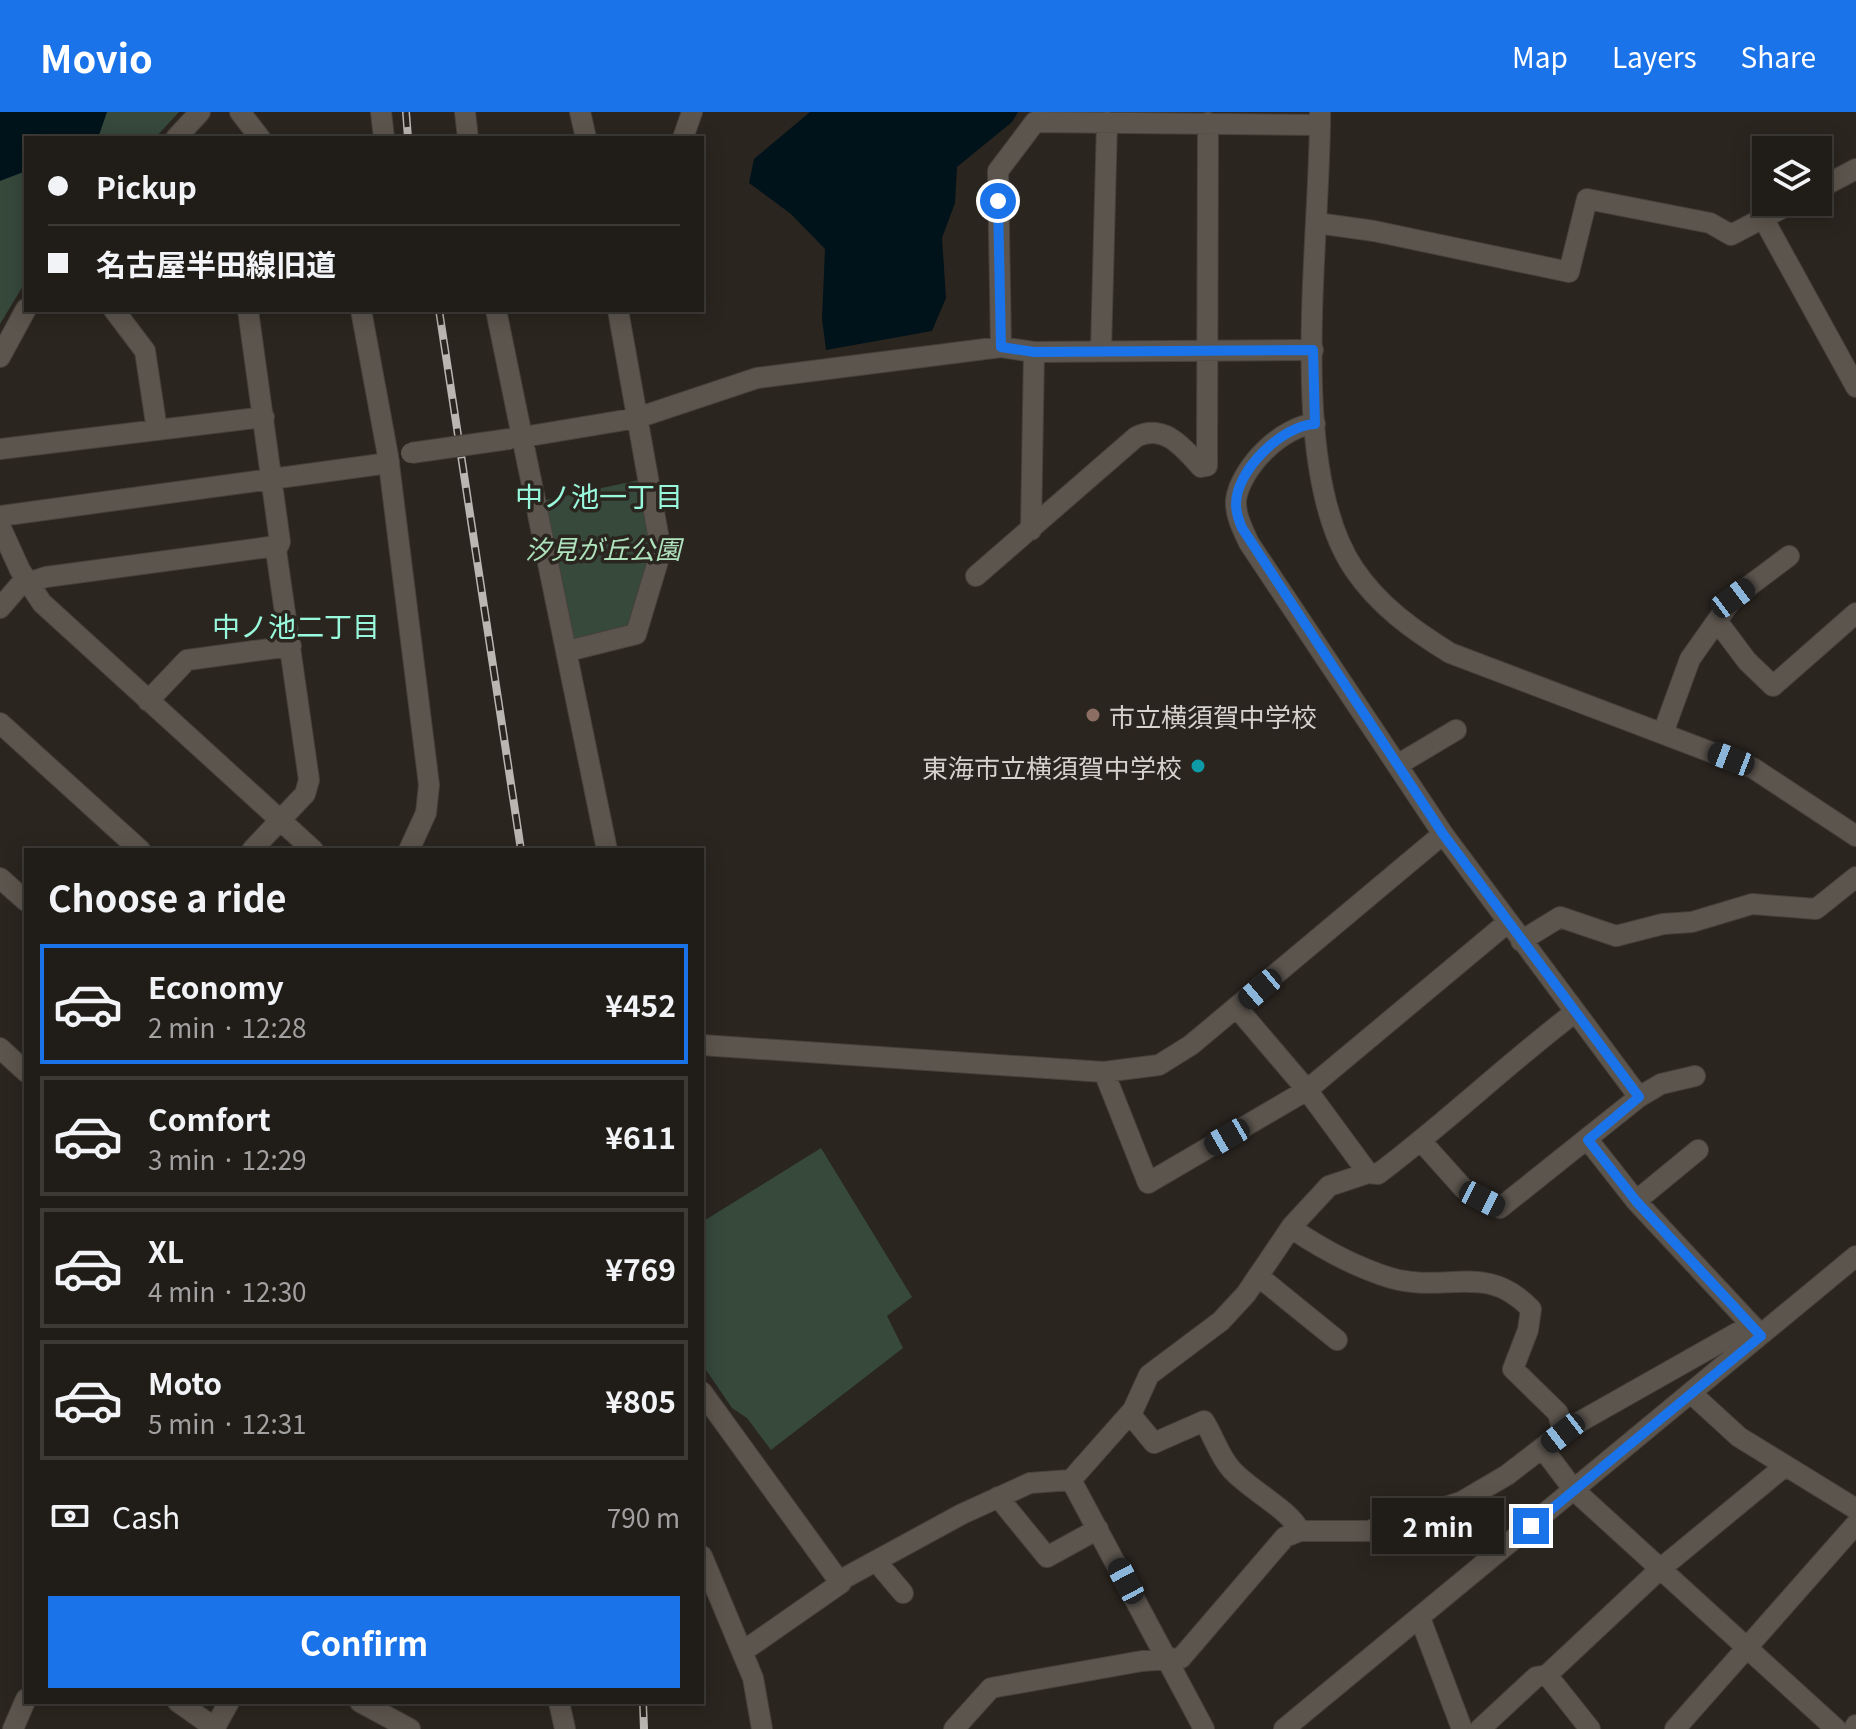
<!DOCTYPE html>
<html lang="en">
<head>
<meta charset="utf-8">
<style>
  :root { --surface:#201c17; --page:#282520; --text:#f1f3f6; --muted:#a2a1a1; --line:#3d3a36; --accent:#1a73e8 }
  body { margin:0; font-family:Georgia,"Noto Sans JP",serif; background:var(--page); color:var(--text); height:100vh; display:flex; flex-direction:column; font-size:30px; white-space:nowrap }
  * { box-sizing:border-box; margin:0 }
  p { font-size:26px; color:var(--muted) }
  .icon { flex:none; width:44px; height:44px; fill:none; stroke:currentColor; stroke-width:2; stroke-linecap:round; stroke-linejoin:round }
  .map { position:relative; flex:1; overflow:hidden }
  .panel { position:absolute; left:24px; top:736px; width:680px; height:856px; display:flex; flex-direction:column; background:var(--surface); border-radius:0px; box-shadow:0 4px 20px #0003,0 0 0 2px var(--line) }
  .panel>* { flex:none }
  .hud { position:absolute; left:24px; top:24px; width:680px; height:176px; border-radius:0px; box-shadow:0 4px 20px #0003,0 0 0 2px var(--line); display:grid; align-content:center; height:176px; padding:0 24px; background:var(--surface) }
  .fabs { position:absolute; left:1752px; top:24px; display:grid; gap:16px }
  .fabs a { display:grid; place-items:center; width:80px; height:80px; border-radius:0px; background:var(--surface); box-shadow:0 4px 20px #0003,0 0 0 2px var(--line); font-size:40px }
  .end { position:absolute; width:36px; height:36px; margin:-18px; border:10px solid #1a73e8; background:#fff; box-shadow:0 0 0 4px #fff }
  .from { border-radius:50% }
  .bubble { position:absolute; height:56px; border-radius:0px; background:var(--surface); box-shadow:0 4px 20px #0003,0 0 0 2px var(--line); font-size:26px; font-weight:700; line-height:56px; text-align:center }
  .car { position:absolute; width:24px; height:48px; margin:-24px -12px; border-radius:10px; box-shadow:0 0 6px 2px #0007; background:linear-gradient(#222 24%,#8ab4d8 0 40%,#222 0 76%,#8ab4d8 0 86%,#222 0) }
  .hud b { display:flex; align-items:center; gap:28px; height:76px; font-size:30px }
  .hud b+b { border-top:2px solid var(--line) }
  .hud i { width:20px; height:20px; background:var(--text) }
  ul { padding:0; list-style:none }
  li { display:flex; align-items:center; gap:24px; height:120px; margin:0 16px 12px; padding:0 8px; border:4px solid var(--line); border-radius:0px }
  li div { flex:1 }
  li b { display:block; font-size:30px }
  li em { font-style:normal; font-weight:700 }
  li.current { border-color:var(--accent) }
  li>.icon { width:72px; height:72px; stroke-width:1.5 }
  h2 { padding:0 24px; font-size:36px; line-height:96px }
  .pay { display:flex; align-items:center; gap:20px; height:88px; padding:0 24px; font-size:30px }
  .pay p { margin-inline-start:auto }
  .button { display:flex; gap:16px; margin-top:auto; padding:16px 24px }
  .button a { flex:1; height:92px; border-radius:0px; background:var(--accent); color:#fff; font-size:32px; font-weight:700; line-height:92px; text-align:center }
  header { display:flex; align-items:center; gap:48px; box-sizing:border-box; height:112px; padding:0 40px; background:var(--accent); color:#fff }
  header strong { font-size:38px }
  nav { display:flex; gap:44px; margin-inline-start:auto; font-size:28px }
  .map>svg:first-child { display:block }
</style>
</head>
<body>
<header>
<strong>Movio</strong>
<nav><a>Map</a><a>Layers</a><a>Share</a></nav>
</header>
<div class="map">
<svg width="1856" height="1617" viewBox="0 0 1856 1617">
  <rect width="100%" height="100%" fill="#2b251f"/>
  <!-- green -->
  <path fill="#36493b" d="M0,0H179L155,26H26V169L0,212Z
    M648,366L661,439L636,522L568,539L537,390Z
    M821,1036L912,1185L887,1204L903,1236L771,1338L747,1306L732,1296L702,1252V1110Z"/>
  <!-- water -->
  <path fill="#00131b" d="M0,0H107L98,26H26V59L0,69Z
    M810,0H1018L1012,10L957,55L955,91L942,126L946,186L932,219L826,238L822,207L825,137L791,102L749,71L754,47Z"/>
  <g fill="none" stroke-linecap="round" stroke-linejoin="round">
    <defs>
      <path id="minor" d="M381,0L384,26
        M465,0L468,26
        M580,0L586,26
        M176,26L200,0
        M683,26L692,0
        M1818,77L1856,57
        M1763,106L1856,275
        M1317,111L1374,119L1569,160L1587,87L1710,111L1731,123L1794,90
        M114,198L145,239L157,318
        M248,198L280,430L276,438L309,668L305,682L252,738
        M496,198L607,738
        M1001,235L998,59L1035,10L1320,13
        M1101,239L1107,10
        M0,245L26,197
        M1315,312C1283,313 1240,356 1236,388C1235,403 1243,418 1249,431L1443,722L1639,985L1500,1096L1464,1077L1421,1029
        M523,325L637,306L757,266L1001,235L1034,240L1313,238
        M0,337L264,305
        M0,404L389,351
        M0,414L20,458L42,491L313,738
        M1031,418L1034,240
        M976,464L1136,325C1164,311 1183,335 1201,355L1207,354L1208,11
        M0,496L19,474L46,465L269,435L276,438
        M1717,509L1747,549L1773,574L1856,501
        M568,539L636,522L661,439L618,198
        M148,589L187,548L291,534
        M0,611L140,738
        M1663,621L1690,547L1733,486L1789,444
        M1399,652L1456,618
        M0,766L26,789
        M1521,829L1560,805L1616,824L1663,812L1692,810L1752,792L1816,797L1856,765
        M1238,897L1307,978L1368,1061
        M702,933L1104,960L1159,953L1191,933L1443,722
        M1104,960L1148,1071L1307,978L1507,811
        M1639,985L1661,972L1695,964
        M1588,1028L1636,1089L1760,1222
        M1636,1089L1698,1038
        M1291,1116C1322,1137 1355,1155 1391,1166C1447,1182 1485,1149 1531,1197L1528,1218L1513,1257L1558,1301L1563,1321
        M1258,1164L1337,1228
        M702,1280L839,1469L962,1402L1030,1371L1071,1368L1133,1298L1149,1263L1221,1209L1246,1182L1292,1114L1329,1074L1368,1061L1378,1062C1446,1011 1507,952 1574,901
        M1692,1282L1739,1325L1856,1397
        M1130,1302L1154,1331L1204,1309C1214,1325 1219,1344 1232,1358C1251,1379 1289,1397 1300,1419
        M1543,1337L1574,1378L1836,1617
        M1071,1368L1204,1617
        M998,1385L1047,1445L1098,1417
        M702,1444L753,1566L762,1617
        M876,1449L903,1481
        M1420,1506L1462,1617
        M742,1540L841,1471
        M1547,1563L1590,1617
        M178,1590L215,1616
        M360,1590L410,1617
        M559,1590L565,1617
        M13,1617L26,1587
        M214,1617L229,1590
        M954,1617L991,1576L1142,1549L1181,1546L1285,1425L1300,1419H1368L1461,1390L1507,1363L1567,1317L1751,1213
        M1480,1617L1536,1565L1547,1563L1659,1458L1785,1354
        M1675,1617L1856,1412
        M1854,1617L1856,1613"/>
      <path id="tertiary" d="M240,0L260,26
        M1320,0C1321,124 1285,355 1354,457C1379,494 1413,518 1450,541L1753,656L1856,724
        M361,198L388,344L429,673L426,701L409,738
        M0,936L26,960
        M1284,1617L1856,1144"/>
    </defs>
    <!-- minor casing -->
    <use href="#minor" stroke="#46413b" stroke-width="22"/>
    <!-- tertiary casing -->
    <use href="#tertiary" stroke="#46413b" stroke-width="22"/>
    <!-- minor -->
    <use href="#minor" stroke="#5c554e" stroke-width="20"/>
    <!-- tertiary -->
    <use href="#tertiary" stroke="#5c554e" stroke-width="20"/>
    <defs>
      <path id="rail" d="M406,0L408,26
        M439,198L521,738
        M643,1590L644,1617"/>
    </defs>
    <!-- rail casing -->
    <use href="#rail" stroke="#bab6b1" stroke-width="8"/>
    <!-- rail -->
    <use href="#rail" stroke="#2b251f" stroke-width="5" stroke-dasharray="15" stroke-linecap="butt"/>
    <defs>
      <path id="tertiary-bridge" d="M411,341L510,327"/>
    </defs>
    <!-- tertiary-bridge casing -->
    <use href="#tertiary-bridge" stroke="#46413b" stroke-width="22" stroke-linecap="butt"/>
    <!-- tertiary-bridge -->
    <use href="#tertiary-bridge" stroke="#5c554e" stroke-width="20"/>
  </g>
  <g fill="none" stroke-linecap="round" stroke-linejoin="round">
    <!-- route -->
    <path stroke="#1a73e8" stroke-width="10" d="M998,89L1001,235L1034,240L1313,238L1315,312C1283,313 1236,358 1236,392C1236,400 1239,409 1242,416L1443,722L1639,985L1588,1028L1636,1089L1761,1224L1531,1414"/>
  </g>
  <!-- markers -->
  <circle fill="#8d6e63" stroke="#2b251f" stroke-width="3" cx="1093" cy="603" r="8"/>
  <circle fill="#0f9aa8" stroke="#2b251f" stroke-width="3" cx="1198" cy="654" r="8"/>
  <g text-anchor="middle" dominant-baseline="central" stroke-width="7" stroke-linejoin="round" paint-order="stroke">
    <!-- park labels -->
    <g font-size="26" font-style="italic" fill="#aee3bd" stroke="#2b251f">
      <text x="603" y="435">汐見が丘公園</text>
    </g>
    <!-- poi labels -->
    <g font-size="26" fill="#d5d1cd" stroke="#2b251f" text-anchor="start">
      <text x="1109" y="603">市立横須賀中学校</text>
      <text x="1182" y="654" text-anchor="end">東海市立横須賀中学校</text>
    </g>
    <!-- neighbourhood labels -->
    <g font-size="28" fill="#99f9dd" stroke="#2b251f">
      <text x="599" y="383">中ノ池一丁目</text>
      <text x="296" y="513">中ノ池二丁目</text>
    </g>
  </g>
</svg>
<div class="fabs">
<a><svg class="icon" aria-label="layers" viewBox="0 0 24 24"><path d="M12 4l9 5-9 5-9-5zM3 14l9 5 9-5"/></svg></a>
</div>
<i class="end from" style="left:998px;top:89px"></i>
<i class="end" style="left:1531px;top:1414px"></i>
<div class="bubble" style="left:1372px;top:1386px;width:132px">2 min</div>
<i class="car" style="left:1733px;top:486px;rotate:53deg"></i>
<i class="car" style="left:1731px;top:647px;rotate:291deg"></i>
<i class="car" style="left:1260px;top:877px;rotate:230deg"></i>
<i class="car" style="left:1227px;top:1025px;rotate:240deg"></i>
<i class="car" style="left:1482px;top:1087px;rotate:117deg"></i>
<i class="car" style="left:1563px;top:1321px;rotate:232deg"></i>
<i class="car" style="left:1126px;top:1469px;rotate:332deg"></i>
<div class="hud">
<b><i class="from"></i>Pickup</b>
<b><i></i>名古屋半田線旧道</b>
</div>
<section class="panel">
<h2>Choose a ride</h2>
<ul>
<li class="current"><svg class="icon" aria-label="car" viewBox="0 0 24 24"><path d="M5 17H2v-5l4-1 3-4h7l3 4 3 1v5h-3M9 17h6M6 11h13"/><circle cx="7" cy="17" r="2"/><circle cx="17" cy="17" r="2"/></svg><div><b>Economy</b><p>2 min · 12:28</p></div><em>¥452</em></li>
<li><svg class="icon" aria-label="car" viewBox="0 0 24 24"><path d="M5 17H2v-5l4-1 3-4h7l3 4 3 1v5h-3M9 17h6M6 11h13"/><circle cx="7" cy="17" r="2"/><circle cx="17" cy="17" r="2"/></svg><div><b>Comfort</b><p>3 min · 12:29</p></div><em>¥611</em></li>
<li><svg class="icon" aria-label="car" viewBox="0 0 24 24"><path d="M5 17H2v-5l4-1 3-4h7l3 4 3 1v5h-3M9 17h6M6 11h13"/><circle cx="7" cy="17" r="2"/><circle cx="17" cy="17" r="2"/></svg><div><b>XL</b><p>4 min · 12:30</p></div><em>¥769</em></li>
<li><svg class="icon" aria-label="car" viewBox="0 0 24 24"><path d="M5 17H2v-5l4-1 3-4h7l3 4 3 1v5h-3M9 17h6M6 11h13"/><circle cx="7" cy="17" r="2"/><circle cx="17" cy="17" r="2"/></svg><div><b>Moto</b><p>5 min · 12:31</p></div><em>¥805</em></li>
</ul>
<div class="pay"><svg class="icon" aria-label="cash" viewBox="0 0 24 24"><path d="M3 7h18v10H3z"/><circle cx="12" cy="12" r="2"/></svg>Cash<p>790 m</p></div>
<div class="button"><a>Confirm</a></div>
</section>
</div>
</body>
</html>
